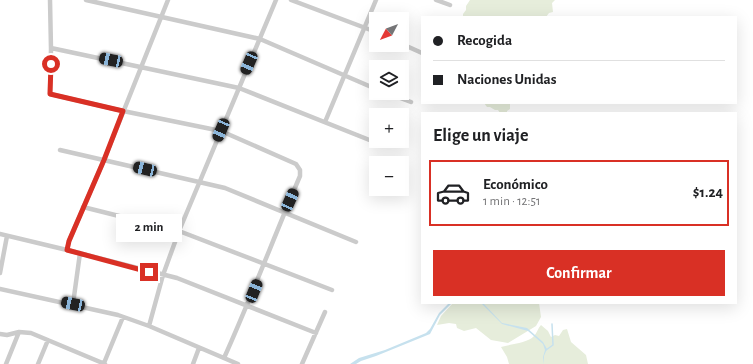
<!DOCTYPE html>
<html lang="es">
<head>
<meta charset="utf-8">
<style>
  :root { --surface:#fff; --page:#f6f6f6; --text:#202124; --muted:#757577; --line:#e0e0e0; --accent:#d93025 }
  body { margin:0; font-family:"Alegreya Sans",sans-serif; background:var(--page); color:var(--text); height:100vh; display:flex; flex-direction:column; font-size:15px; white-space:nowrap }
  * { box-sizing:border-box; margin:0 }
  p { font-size:13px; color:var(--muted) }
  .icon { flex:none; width:22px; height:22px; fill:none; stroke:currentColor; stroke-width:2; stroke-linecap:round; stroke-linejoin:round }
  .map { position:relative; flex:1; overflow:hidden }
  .sheet { position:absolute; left:421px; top:112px; width:316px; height:192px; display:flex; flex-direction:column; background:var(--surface); border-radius:0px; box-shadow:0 4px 16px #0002 }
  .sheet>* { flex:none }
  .guide { position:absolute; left:421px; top:16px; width:316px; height:88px; border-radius:0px; box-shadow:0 4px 16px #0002; display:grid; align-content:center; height:88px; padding:0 12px; background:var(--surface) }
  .needle { width:26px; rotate:229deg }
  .fabs { position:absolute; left:369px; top:12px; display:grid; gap:8px }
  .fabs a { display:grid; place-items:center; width:40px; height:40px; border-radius:0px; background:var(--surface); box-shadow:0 4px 16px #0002; font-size:20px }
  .end { position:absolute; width:18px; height:18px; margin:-9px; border:5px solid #d93025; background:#fff; box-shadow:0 0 0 2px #fff }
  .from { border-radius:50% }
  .bubble { position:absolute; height:28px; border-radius:0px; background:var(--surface); box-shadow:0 4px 16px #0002; font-size:13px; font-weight:700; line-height:28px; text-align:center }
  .car { position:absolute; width:12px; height:24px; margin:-12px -6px; border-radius:5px; box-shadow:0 0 3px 1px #0007; background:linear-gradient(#222 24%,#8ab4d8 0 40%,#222 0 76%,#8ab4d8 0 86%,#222 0) }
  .guide b { display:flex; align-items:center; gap:14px; height:38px; font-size:15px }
  .guide b+b { border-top:1px solid var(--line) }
  .guide i { width:10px; height:10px; background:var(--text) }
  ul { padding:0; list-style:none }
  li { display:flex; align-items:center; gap:12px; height:66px; margin:0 8px 6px; padding:0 4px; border:2px solid transparent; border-radius:0px }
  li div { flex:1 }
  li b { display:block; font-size:15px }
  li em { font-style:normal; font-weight:700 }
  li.selected { border-color:var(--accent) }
  li>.icon { width:36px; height:36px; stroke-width:1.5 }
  h2 { padding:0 12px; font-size:18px; line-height:48px }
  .primary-button { display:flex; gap:8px; margin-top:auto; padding:8px 12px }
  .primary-button a { flex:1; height:46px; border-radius:0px; background:var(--accent); color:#fff; font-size:16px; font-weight:700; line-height:46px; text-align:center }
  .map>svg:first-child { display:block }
</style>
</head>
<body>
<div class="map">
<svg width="753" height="364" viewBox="0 0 753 364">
  <rect width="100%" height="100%" fill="#fff"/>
  <!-- green -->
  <path fill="#e6eddb" d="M470,0H555L552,3L553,12L549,13L546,17H463V14L466,10V6Z
    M484,103H510V109L507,111V113H500L498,110H495L490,107H487Z
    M453,303H539L541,317L536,326L508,343L491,340L476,328L464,331L457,328L456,324L449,323L437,325L441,316Z
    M541,325L548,331L551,337L555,335L559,336L563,330L567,329L571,342L586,355L588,364H509L507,357L501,347C511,344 528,343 534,336C537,333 538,328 541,325Z"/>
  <!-- water -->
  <path fill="#c6e1ee" d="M449,303H452L440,315L430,334L376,356L361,361L356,364H350L359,358L385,350L426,333L430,329L439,313Z
    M481,303H483L502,323L527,328L543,342L547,349L544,356V364L543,357L545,350L543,344L528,331L502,324Z"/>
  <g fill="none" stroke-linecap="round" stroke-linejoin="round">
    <!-- stream -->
    <path stroke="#c6e1ee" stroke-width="1.5" d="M546,350L553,345L552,324"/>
    <!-- minor -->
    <path stroke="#cbcbcb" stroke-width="4.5" d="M50,0L51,49L50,94L123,111L221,131L296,164L300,170V176C274,237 251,298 224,358
      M86,0L260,39L376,89
      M291,0L376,32
      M436,0L450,5
      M402,44L422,53
      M51,48L239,88L377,143
      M387,93L411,102
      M325,122L376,0
      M60,150L225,188L356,242
      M83,207L179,231L332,290
      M0,234L67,250L177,278L316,333
      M67,250L69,241L104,160L168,0
      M0,273L7,236
      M0,289L118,315L149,326
      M73,304L80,253
      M0,334L7,335L19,332L31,333L105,364
      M104,363L123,317
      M6,364L19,332
      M38,364L48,340
      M193,364L199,348
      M238,364L149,326L163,275L179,231L276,0
      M302,364L325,312"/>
  </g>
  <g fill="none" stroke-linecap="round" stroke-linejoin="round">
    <!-- route -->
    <path stroke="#d93025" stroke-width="5" d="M51,64L50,94L123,111L104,160L69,241L67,250L149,272"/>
  </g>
</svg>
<div class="fabs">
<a><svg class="needle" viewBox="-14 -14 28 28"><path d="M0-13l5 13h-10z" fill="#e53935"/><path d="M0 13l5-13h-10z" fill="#757577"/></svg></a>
<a><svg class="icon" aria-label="layers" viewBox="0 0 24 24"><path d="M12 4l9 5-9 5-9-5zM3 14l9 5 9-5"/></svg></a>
<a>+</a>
<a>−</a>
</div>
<i class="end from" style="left:51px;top:64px"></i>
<i class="end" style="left:149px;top:272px"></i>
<div class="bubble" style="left:116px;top:214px;width:66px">2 min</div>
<i class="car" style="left:111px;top:60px;rotate:282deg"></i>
<i class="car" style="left:249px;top:63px;rotate:203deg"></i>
<i class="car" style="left:221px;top:130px;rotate:203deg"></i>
<i class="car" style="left:145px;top:169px;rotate:283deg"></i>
<i class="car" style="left:290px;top:200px;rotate:24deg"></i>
<i class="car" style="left:254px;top:291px;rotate:22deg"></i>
<i class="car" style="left:73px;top:304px;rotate:282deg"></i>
<div class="guide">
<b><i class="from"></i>Recogida</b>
<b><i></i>Naciones Unidas</b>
</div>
<section class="sheet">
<h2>Elige un viaje</h2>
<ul>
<li class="selected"><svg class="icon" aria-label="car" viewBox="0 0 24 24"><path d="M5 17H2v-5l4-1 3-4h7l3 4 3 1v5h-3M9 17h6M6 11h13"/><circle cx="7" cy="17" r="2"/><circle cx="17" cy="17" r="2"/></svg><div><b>Económico</b><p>1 min · 12:51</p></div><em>$1.24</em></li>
</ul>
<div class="primary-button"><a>Confirmar</a></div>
</section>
</div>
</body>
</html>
